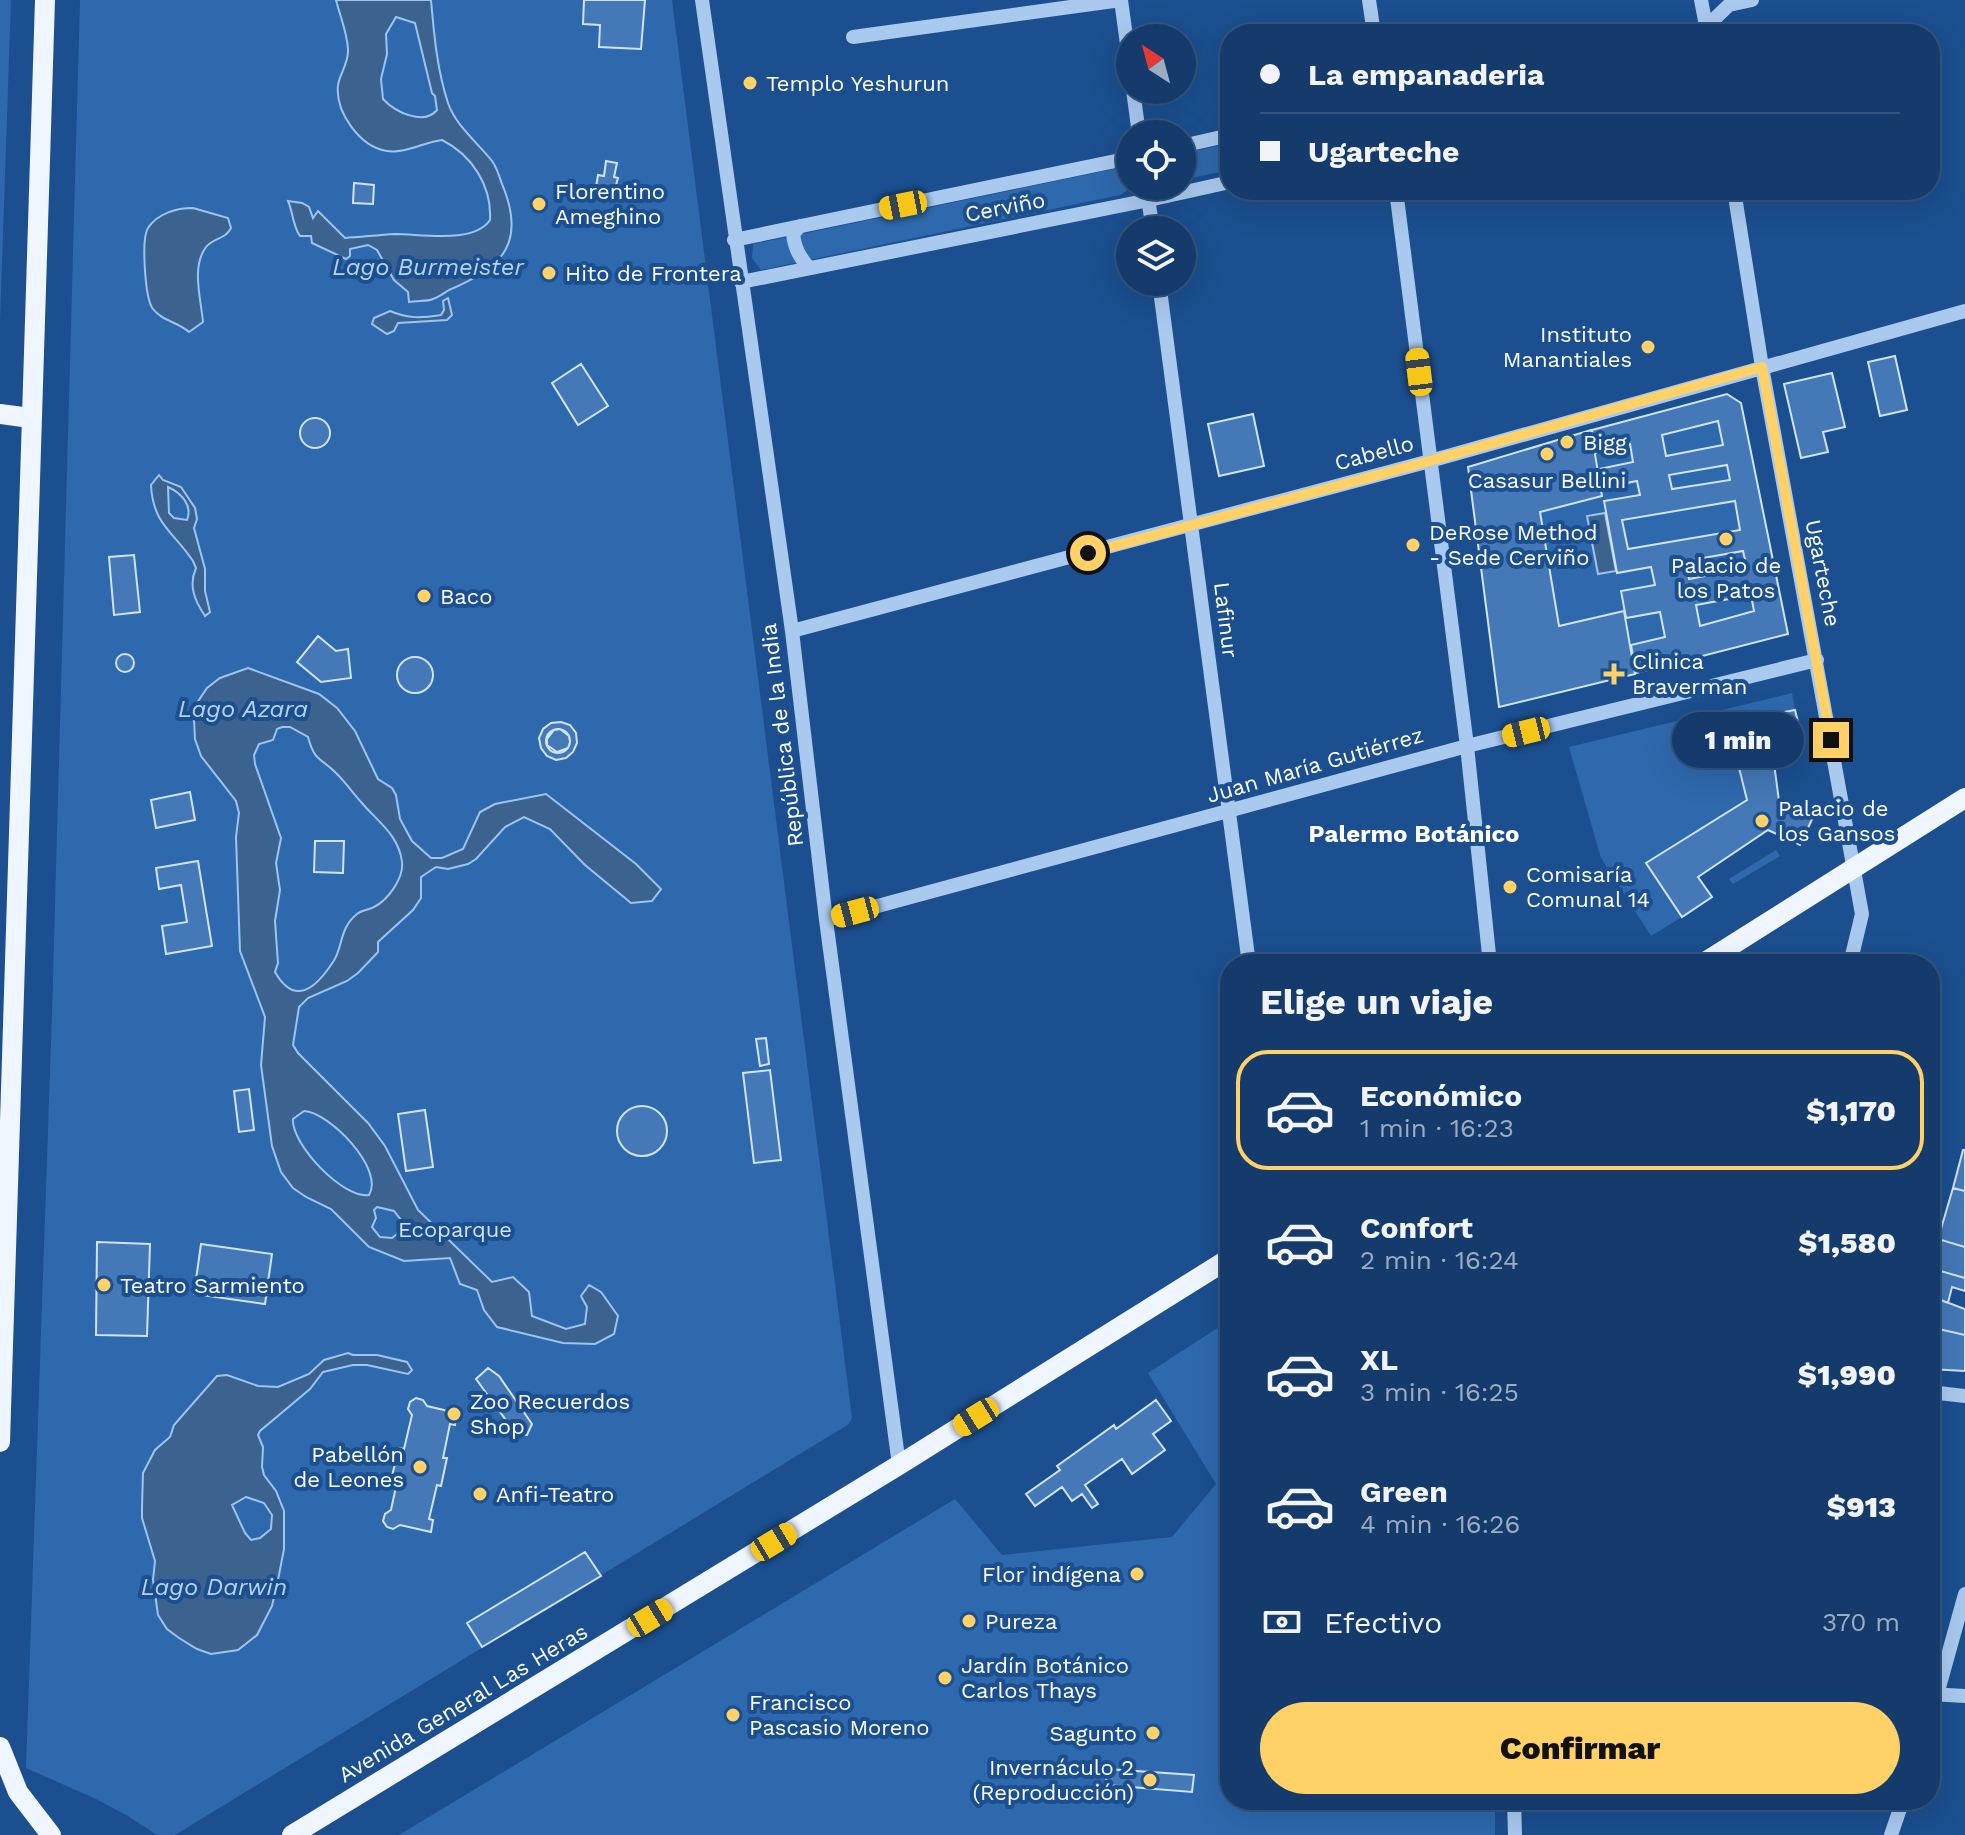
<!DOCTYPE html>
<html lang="es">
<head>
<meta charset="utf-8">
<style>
  :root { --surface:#143b6b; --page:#214673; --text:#f1f3f6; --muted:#9dadc1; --line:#33557e; --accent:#ffd166 }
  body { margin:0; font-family:"Work Sans",sans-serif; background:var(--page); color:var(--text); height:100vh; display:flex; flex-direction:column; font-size:30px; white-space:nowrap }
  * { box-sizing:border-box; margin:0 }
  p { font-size:26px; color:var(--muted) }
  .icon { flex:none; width:44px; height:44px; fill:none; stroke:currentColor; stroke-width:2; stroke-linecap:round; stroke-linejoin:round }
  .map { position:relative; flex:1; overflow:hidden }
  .drawer { position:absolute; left:1220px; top:954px; width:720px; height:856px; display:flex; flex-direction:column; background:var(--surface); border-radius:32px; box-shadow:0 8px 32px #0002,0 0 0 2px var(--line) }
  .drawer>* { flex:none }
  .top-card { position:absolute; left:1220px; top:24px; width:720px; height:176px; border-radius:32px; box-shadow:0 8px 32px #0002,0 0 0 2px var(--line); display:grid; align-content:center; height:176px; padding:0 40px; background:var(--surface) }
  .needle { width:52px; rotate:324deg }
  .buttons { position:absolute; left:1116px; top:24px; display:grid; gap:16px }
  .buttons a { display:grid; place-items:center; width:80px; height:80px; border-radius:50%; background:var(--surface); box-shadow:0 8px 32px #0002,0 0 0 2px var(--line); font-size:40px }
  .end { position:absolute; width:36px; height:36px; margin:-18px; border:10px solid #ffd166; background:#111; box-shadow:0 0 0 4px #111 }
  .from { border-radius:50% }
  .bubble { position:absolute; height:56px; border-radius:28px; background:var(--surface); box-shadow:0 8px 32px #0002,0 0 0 2px var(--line); font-size:26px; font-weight:800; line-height:56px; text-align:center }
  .car { position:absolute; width:24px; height:48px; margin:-24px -12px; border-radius:10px; box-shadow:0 0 6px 2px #0007; background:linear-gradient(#f5c518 24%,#345 0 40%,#f5c518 0 76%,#345 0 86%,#f5c518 0) }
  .top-card b { display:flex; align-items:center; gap:28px; height:76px; font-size:30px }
  .top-card b+b { border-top:2px solid var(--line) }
  .top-card i { width:20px; height:20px; background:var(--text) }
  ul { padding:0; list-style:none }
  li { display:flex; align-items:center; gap:24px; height:120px; margin:0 16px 12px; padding:0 24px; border:4px solid transparent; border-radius:32px }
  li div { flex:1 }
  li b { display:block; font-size:30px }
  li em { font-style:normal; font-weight:800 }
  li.current { border-color:var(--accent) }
  li>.icon { width:72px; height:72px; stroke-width:1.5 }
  h2 { padding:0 40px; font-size:36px; line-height:96px }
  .pay { display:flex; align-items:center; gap:20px; height:88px; padding:0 40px; font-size:30px }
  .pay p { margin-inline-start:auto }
  .action { display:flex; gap:16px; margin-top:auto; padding:16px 40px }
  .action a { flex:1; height:92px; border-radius:48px; background:var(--accent); color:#111; font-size:32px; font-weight:800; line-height:92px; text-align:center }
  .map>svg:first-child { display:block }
</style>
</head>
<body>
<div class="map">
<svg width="1965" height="1835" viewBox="0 0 1965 1835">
  <rect width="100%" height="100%" fill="#1b4f8f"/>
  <!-- green -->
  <path fill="#2e69ad" d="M0,0H11L0,322Z
    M80,0H672L852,1418L849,1424L175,1835H157L128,1816L96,1799L26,1768L52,1014Z
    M1230,143V170L1182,180V154Z
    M1114,169L1126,172L1130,181L1128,190L1120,195L761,270L752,258L753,244Z
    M1718,421L1723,445L1666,456L1662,436Z
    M1630,444L1633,462L1599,469L1596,453Z
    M1727,465L1730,480L1672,489L1669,475Z
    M1637,481L1640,495L1603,502L1605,513L1587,517L1598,574L1651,567L1655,585L1620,592L1624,611L1559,626L1540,512L1602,496L1601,488Z
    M1735,501L1740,530L1628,549L1622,520Z
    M1743,551L1747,568L1689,579L1686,561Z
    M1751,595L1754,611L1700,626L1696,605Z
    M1660,612L1665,637L1631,645L1626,618Z
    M1792,693L1795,710L1728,723L1747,800L1646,863L1682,917L1651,936L1601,858L1569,747Z
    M1776,850L1780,856L1733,884L1729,879Z
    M1230,1320V1800H1495V1835H399L955,1499L1002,1555L1172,1537L1216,1484L1148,1373Z"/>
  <!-- water -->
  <path fill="#3c6290" stroke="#9cc4f0" stroke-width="2" fill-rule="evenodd" d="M336,0H431C434,34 437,70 448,103C456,126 477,142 492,161C498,169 500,180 504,189C526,246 499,269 449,290C444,293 439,297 433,299C427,302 417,300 409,302L408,292L394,280L377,250L368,245L350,249V256L346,259L312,243L311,236H300C293,227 293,212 288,201L302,203L309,207L313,218L318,211L345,238C361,237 378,235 395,234C422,234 474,244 490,220C492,186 472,155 442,140C424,142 405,154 387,151C360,147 335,112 338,85C340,73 349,63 348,49C347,32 340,16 336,0ZM396,17L415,23L432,93L435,96L437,110C424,126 395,112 383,99L381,79L387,54L386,34Z
    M193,208L228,218L231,228C225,240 214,237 206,247C191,267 201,299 203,322L189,332C178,322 162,321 153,309C145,299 141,239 148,228C158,213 177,208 193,208Z
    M448,298L452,315L447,320L398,323L394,331L387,334L372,324L374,318L390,311C408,319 422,318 441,315L444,310L443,301Z
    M159,475L163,480L181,487L195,508L197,519L194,528L205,569V591L210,612L205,616C195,601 188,586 196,568L193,561C174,532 153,525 151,485ZM168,487C181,493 193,505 187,520L174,518L169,513Z
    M1605,513L1616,571L1598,574L1587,516Z
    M248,668L319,694L337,708L355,731L378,779L392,788L396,795L400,819L412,841L431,858H442L463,849L480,812L495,804L546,794L636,864L661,889L652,901L631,903L585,865L550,829L524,817L505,827L476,859L468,864L448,869L436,867L421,877V898L413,910L378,942V952L358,973L347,981L308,998L299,1007L293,1045L298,1053L368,1123L385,1146L418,1210L492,1282L513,1277L529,1292L532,1316L566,1329L585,1324L587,1307L581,1296L589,1285L601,1292L618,1316L614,1334L595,1344L563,1343L497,1327L484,1310L477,1290L460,1284L450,1258L404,1261L369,1247L331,1209L306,1197L293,1188L281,1172L272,1146L261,1065L265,1017L240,951L236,837L239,813L236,801L201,756L195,739L194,719L197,703L207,688L220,678ZM282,727H290L308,737C315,763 321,757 337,774C346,783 353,793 361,802C377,821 399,835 402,862C404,878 388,900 374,907C369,910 362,910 357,914C339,928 343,948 333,962C316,988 295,1007 275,972L278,963L275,921L280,890L276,863L281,838L255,764L254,755L259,744L273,740L277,729ZM304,1111C329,1112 385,1169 369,1195C343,1199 291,1144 293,1119ZM377,1207L394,1211L401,1220L397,1234L392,1238L380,1237L372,1227L376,1218L374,1210Z
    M348,1353L353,1355H377L407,1362L412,1370L408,1374L367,1365H353L323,1372L310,1389L260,1431L258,1435L263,1447L262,1467L264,1475L276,1491L284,1511V1549L279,1575L272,1606L257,1635L238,1650L211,1654L197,1649L179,1638L167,1629L158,1615L153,1580L155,1561L142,1518V1507L143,1473L155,1450L170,1437L174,1425L217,1376L227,1375L258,1386L278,1387L309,1374L324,1360ZM246,1497L264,1503L272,1515L271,1529L260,1538L251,1540L245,1533L232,1505Z"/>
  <!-- building -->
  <path fill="#4478b7" stroke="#cfe3fa" stroke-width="2" fill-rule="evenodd" d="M584,0H645L641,49L599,47L600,25L583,24Z
    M606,161L617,163L614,177L618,178L613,196L601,194L602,188L596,187L598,175L604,176Z
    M354,183L374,185L373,204L353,203Z
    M1895,356L1907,410L1880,416L1868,362Z
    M581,364L608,406L578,425L552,383Z
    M1832,373L1845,427L1823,432L1828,452L1801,458L1784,384Z
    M1727,394L1741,403L1788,634L1636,673L1631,645L1665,637L1660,612L1626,618L1621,591L1655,585L1651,567L1617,573L1604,501L1640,495L1637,481L1601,488L1599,469L1633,462L1630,444L1596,453L1592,430ZM1718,421L1723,445L1666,456L1662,435ZM1727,465L1730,480L1672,489L1669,475ZM1735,501L1740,530L1628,549L1622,520ZM1743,551L1747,568L1689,579L1686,561ZM1751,595L1754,611L1700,626L1696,605Z
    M1253,414L1264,466L1219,476L1208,424Z
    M300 433a15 15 0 1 1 30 0a15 15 0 1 1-30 0Z
    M1591,430L1602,496L1540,512L1559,626L1624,611L1635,674L1499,707L1468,467Z
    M134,555L140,612L114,615L109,557Z
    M318,636L336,651L348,649L351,678L321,682L297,662Z
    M116 663a9 9 0 1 1 18 0a9 9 0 1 1-18 0Z
    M397 675a18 18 0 1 1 36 0a18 18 0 1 1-36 0Z
    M1795,710L1803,741L1772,748L1779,801L1815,813L1800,845L1768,830L1698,877L1712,897L1682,917L1646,863L1747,800L1728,723Z
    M561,722L570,725L576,733L577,743L573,752L566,758L556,760L547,756L541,748L539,738L543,729L551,723ZM560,729L569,736L570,742L568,748L557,752L547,745V739L554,730Z
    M546 741a12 12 0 1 1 24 0a12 12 0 1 1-24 0Z
    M190,792L195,820L156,828L151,800Z
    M315,841H344L343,873L314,872Z
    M198,861L212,946L166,954L162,926L187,922L181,885L159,889L156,868Z
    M1810,955L1825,964H1796Z
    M766,1038L769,1064L760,1066L756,1039Z
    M770,1070L781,1160L754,1163L743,1073Z
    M249,1089L254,1130L239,1132L234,1091Z
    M617 1131a25 25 0 1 1 50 0a25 25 0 1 1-50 0Z
    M425,1110L433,1167L406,1171L398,1114Z
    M1963,1150H1965V1191L1953,1188Z
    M1953,1188L1965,1191V1247L1938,1239Z
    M1938,1239L1965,1247V1278L1930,1268Z
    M97,1242L150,1244L147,1336L96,1335Z
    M201,1244L272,1254L265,1304L194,1294Z
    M1930,1268L1965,1278V1291L1952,1287L1948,1303L1930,1296Z
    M1930,1296L1965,1309V1335L1930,1327Z
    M1930,1327L1965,1335V1371L1930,1369Z
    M488,1368L499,1376L532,1424L527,1435L516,1434L476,1379Z
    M416,1398L423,1400L427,1406L457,1413L455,1425L450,1424L443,1458H447L441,1486L437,1485L429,1519L433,1520L431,1532L400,1525L393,1529L387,1527L383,1521L385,1514L391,1510L398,1477L392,1476L399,1448L404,1449L412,1415L408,1409L410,1402Z
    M1156,1400L1171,1421L1153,1434L1165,1450L1132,1474L1122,1459L1085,1485L1098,1504L1092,1508L1082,1494L1072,1501L1062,1487L1035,1506L1026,1494L1060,1470L1057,1466L1114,1425L1116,1429Z
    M585,1552L601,1576L482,1647L467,1623Z
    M1107,1769L1194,1775L1192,1792L1106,1785Z"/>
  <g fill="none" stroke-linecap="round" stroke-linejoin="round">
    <!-- minor -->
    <path stroke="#a9c9ee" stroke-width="14" d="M702,0L792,631L826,920L899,1465
      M1369,0L1374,34
      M1701,0L1707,31
      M1675,34L1706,27L1729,5L1752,0
      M853,37L1121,0L1130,66
      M1133,90L1139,134
      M1182,146L1230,135
      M1146,186L1153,230
      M1396,190L1467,746L1490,964
      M1734,190L1762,367L1862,914L1850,964
      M800,226L793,234C795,249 799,256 809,268
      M734,240L1130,158
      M741,282L1149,200L1230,182
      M1159,282L1249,964
      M792,631L1430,461L1965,311
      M826,920L1467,746L1817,660
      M1930,1392L1965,1396
      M1930,1694L1965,1696
      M1930,1720L1965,1594
      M1514,1800L1515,1835
      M1891,1835L1903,1800"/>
    <!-- major -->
    <path stroke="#f0f6ff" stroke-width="20" d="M0,414L30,418
      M1702,964L1965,798
      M0,1442L45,0
      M0,1747L18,1792L51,1835
      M292,1835L899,1465L1230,1258"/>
  </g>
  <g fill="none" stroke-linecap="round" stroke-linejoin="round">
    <!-- route -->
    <path stroke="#ffd166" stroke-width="10" d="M1088,553L1430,461L1762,367L1831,740"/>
  </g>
  <!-- markers -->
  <g fill="#ffd166" stroke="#1b4f8f" stroke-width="3">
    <circle cx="750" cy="83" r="8"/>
    <circle cx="539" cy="204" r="8"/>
    <circle cx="549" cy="273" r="8"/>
    <circle cx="1648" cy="347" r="8"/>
    <circle cx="1567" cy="442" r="8"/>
    <circle cx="1547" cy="454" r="8"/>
    <circle cx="1726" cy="539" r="8"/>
    <circle cx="1413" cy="545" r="8"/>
    <circle cx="424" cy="596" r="8"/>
    <path d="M1610 662h8v8h8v8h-8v8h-8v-8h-8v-8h8z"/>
    <circle cx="1762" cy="821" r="8"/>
    <circle cx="1510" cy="887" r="8"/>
    <circle cx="104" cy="1285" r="8"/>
    <circle cx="454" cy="1414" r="8"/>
    <circle cx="420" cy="1467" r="8"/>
    <circle cx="480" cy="1494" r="8"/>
    <circle cx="1137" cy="1574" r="8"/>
    <circle cx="969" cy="1621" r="8"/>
    <circle cx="945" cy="1678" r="8"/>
    <circle cx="733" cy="1715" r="8"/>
    <circle cx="1153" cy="1733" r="8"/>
    <circle cx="1150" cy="1780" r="8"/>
  </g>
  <g text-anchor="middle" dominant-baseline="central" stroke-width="8" stroke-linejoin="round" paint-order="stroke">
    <!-- poi labels -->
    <g font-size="22" fill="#fff" stroke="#1b4f8f" text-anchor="start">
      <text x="766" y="83">Templo Yeshurun</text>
      <text x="555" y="191">Florentino<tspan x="555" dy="25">Ameghino</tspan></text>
      <text x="565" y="273">Hito de Frontera</text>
      <text x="1632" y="334" text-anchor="end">Instituto<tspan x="1632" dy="25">Manantiales</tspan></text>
      <text x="1583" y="442">Bigg</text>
      <text x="1547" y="480" text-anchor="middle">Casasur Bellini</text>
      <text x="1429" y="532">DeRose Method<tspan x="1429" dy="25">- Sede Cerviño</tspan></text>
      <text x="1726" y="565" text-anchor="middle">Palacio de<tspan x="1726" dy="25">los Patos</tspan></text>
      <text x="440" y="596">Baco</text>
      <text x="1632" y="661">Clinica<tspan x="1632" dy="25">Braverman</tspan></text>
      <text x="1778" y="808">Palacio de<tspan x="1778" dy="25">los Gansos</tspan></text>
      <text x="1526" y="874">Comisaría<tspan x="1526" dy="25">Comunal 14</tspan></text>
      <text x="120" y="1285">Teatro Sarmiento</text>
      <text x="470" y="1401">Zoo Recuerdos<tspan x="470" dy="25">Shop</tspan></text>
      <text x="404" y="1454" text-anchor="end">Pabellón<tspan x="404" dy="25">de Leones</tspan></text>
      <text x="496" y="1494">Anfi-Teatro</text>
      <text x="1121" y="1574" text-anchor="end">Flor indígena</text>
      <text x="985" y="1621">Pureza</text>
      <text x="961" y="1665">Jardín Botánico<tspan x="961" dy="25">Carlos Thays</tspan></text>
      <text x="749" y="1702">Francisco<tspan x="749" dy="25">Pascasio Moreno</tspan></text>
      <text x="1137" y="1733" text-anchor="end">Sagunto</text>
      <text x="1134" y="1767" text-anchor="end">Invernáculo 2<tspan x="1134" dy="25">(Reproducción)</tspan></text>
    </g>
    <!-- street labels -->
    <g font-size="22" fill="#fff" stroke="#1b4f8f">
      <text transform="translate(1005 207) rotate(-11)">Cerviño</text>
      <text transform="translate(1374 453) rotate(-15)">Cabello</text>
      <text transform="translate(1823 573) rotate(79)">Ugarteche</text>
      <text transform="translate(1226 620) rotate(83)">Lafinur</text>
      <text transform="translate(782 735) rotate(-97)">República de la India</text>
      <text transform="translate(1315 765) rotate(-16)">Juan María Gutiérrez</text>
      <text transform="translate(463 1703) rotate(-31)">Avenida General Las Heras</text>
    </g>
    <!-- park labels -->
    <g font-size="22" fill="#cfe3fa" stroke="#1b4f8f">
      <text x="455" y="1229">Ecoparque</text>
    </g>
    <!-- water labels -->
    <g font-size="24" font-style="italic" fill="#b5d3f5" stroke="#1b4f8f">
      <text x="428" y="267">Lago Burmeister</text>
      <text x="243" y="709">Lago Azara</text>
      <text x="214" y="1587">Lago Darwin</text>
    </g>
    <!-- neighbourhood labels -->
    <g font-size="24" font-weight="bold" fill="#fff" stroke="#1b4f8f">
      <text x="1414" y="834">Palermo Botánico</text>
    </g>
  </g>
</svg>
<div class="buttons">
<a><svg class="needle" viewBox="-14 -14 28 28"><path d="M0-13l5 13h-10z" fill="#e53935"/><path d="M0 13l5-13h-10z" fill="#9dadc1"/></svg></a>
<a><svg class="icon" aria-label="locate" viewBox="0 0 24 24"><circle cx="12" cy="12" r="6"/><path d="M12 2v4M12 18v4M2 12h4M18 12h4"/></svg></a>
<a><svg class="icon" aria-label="layers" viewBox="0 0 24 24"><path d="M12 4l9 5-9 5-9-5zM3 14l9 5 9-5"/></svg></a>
</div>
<i class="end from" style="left:1088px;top:553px"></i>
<i class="end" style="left:1831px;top:740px"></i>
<div class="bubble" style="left:1672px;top:712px;width:132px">1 min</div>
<i class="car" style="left:903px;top:205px;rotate:259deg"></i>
<i class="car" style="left:1419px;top:372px;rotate:353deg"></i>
<i class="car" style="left:1526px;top:732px;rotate:256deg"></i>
<i class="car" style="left:855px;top:912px;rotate:255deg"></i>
<i class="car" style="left:976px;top:1417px;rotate:238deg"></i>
<i class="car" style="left:774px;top:1542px;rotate:59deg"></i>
<i class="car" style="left:650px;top:1618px;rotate:59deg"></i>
<div class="top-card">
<b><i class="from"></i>La empanaderia</b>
<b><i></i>Ugarteche</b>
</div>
<section class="drawer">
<h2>Elige un viaje</h2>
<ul>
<li class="current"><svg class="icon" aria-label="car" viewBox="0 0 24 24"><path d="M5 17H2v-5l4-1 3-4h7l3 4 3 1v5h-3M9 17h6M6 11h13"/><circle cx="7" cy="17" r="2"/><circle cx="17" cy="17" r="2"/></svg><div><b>Económico</b><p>1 min · 16:23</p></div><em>$1,170</em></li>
<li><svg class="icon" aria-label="car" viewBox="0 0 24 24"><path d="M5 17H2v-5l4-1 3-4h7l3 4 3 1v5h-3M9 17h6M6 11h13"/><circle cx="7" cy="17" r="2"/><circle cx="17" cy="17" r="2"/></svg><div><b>Confort</b><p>2 min · 16:24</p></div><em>$1,580</em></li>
<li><svg class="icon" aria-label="car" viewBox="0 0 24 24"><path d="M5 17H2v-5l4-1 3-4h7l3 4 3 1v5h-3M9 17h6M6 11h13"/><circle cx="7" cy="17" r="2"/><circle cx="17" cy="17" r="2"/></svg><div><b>XL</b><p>3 min · 16:25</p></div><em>$1,990</em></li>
<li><svg class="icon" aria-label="car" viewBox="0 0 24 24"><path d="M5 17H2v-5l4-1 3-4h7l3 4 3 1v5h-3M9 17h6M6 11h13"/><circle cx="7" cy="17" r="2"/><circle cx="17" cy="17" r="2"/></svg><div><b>Green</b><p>4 min · 16:26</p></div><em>$913</em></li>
</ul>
<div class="pay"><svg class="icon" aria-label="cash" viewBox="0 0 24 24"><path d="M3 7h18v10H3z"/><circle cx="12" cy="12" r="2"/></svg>Efectivo<p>370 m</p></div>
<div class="action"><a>Confirmar</a></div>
</section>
</div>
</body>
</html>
